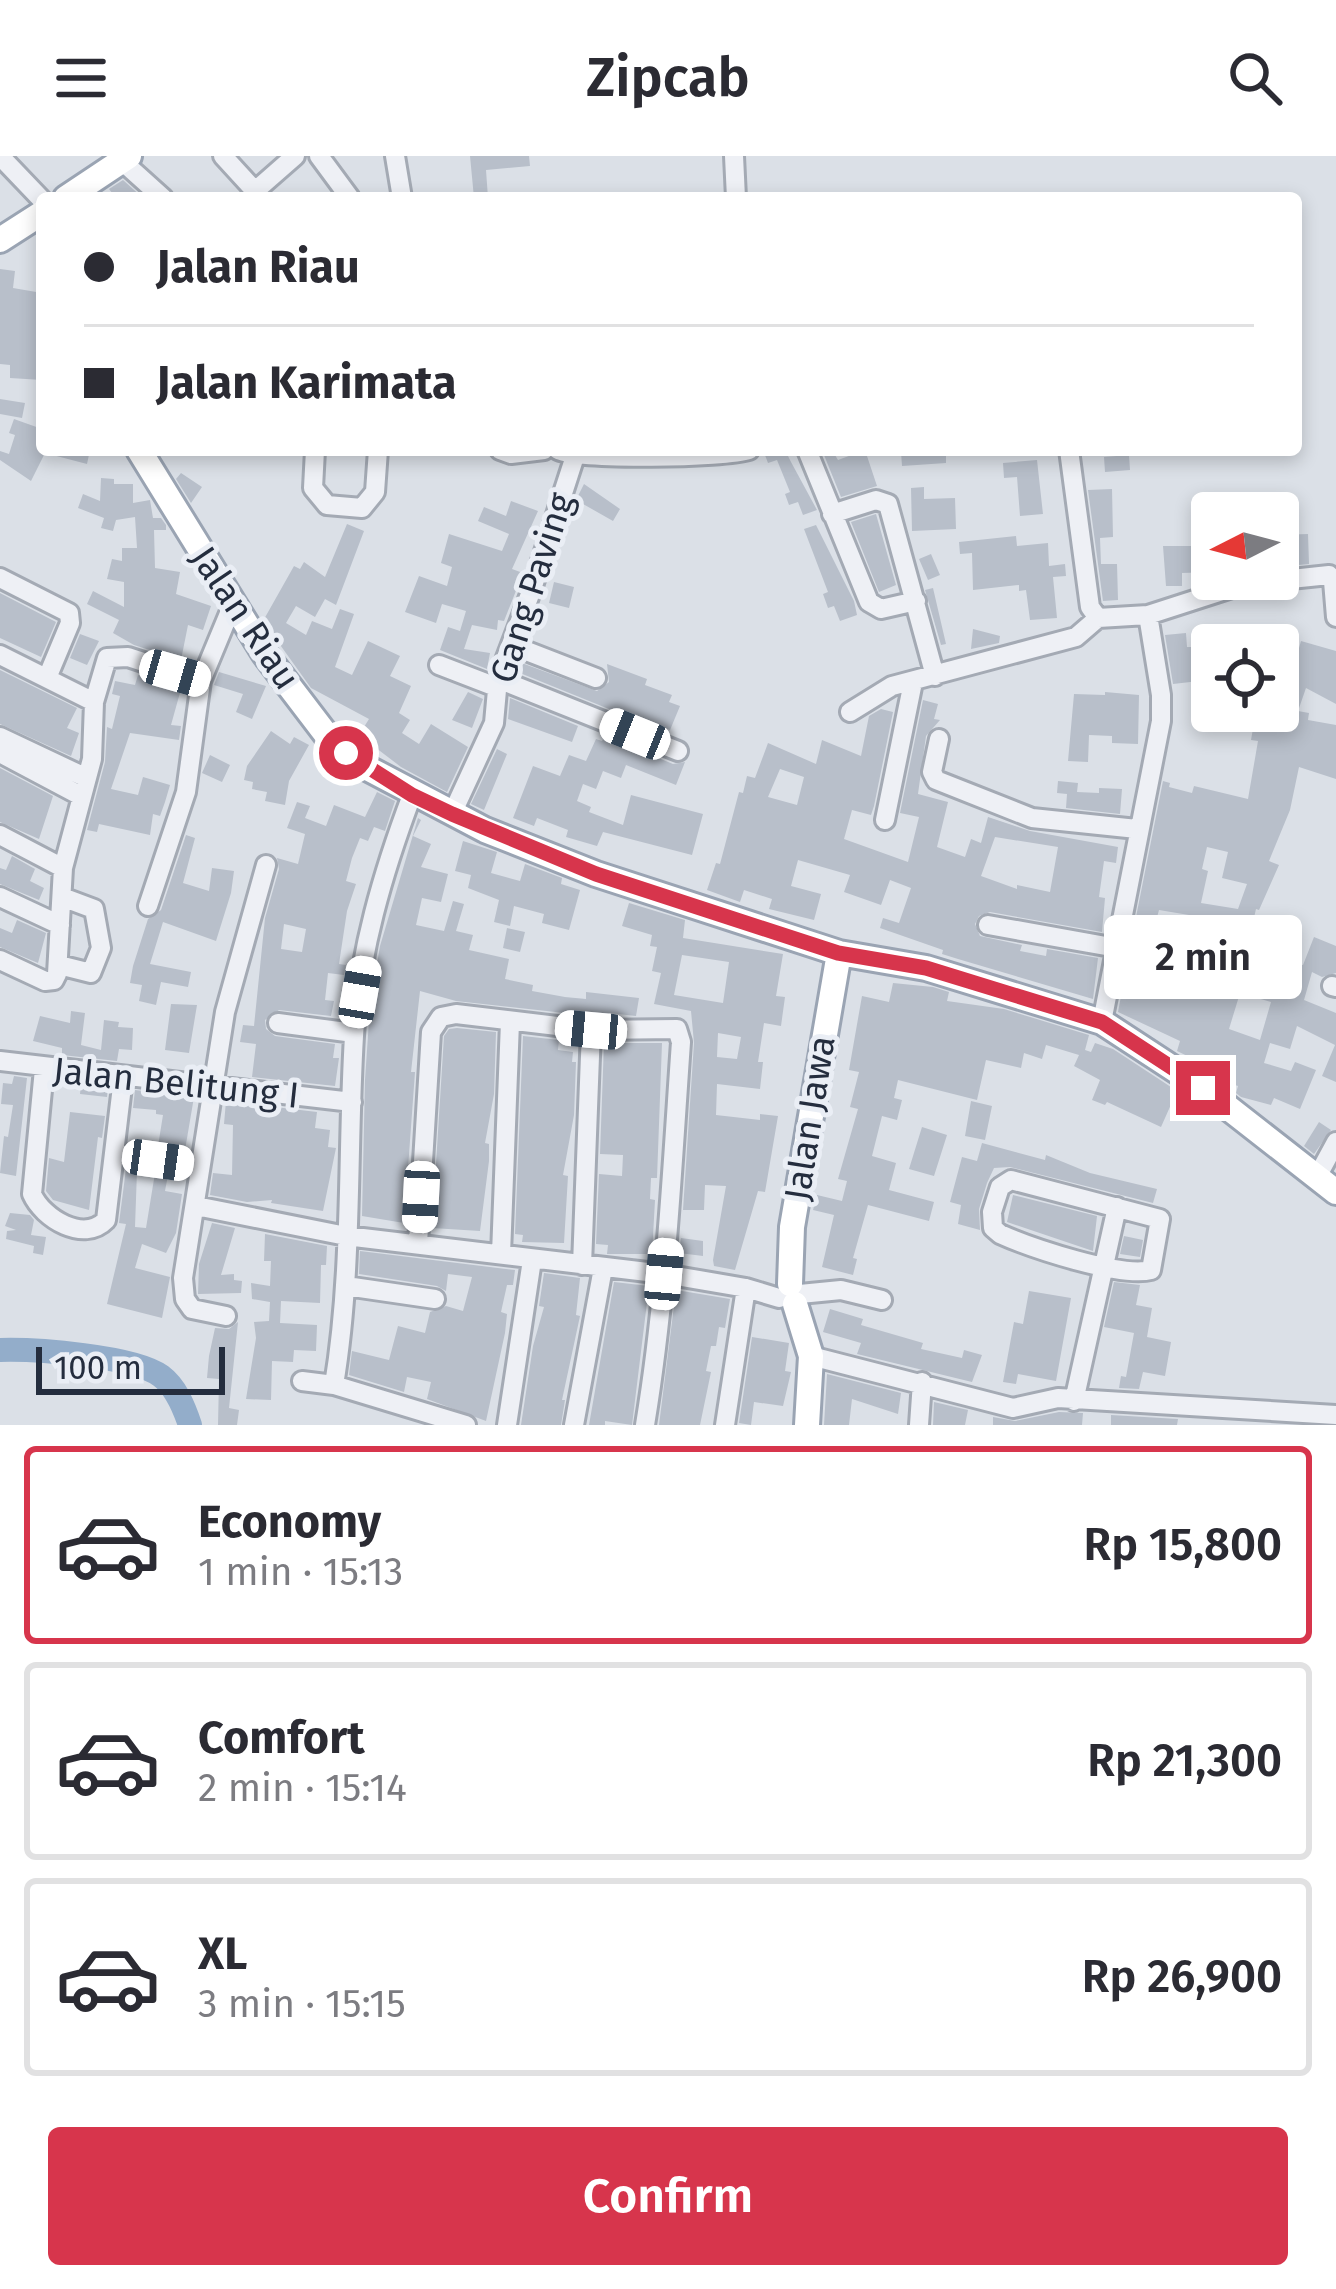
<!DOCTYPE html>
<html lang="en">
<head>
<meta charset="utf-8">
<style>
  :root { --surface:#fff; --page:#f2f2f3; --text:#2b2b33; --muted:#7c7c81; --line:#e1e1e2; --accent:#d7354c }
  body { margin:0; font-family:"Fira Sans",sans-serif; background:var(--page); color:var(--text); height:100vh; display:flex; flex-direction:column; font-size:45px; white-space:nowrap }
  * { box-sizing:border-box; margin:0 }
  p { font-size:39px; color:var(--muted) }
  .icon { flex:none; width:66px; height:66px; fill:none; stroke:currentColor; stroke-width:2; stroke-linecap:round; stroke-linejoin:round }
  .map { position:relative; height:1269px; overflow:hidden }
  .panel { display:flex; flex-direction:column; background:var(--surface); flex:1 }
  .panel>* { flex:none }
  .top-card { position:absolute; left:36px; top:36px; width:1266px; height:264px; border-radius:12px; box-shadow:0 6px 18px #0003; display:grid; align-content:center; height:264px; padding:0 48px; background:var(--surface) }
  .needle { width:78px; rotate:264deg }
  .controls { position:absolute; left:1191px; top:336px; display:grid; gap:24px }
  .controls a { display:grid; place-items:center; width:108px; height:108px; border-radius:12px; background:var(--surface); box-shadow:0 6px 18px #0003; font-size:60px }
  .scale { position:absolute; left:36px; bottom:30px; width:189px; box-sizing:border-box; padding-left:12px; border:6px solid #242d3e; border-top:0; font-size:33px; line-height:42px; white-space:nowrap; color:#242d3e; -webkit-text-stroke:9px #eaeef5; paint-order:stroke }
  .end { position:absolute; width:54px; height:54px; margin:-27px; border:15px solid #d7354c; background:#fff; box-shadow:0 0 0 6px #fff }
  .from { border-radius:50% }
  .bubble { position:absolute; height:84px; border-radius:12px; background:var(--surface); box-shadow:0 6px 18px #0003; font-size:39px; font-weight:600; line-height:84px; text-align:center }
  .car { position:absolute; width:36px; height:72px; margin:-36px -18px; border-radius:15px; box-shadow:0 0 9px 3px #0007; background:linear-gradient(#fff 24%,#345 0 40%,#fff 0 76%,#345 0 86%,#fff 0) }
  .top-card b { display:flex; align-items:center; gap:42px; height:114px; font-size:45px }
  .top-card b+b { border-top:3px solid var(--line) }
  .top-card i { width:30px; height:30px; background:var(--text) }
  ul { padding:21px 0 0; list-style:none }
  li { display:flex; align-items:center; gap:36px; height:198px; margin:0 24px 18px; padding:0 24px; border:6px solid var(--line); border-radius:12px }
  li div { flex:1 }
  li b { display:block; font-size:45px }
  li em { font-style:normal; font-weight:600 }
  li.on { border-color:var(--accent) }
  li>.icon { width:108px; height:108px; stroke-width:1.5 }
  .button { display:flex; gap:24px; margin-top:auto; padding:24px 48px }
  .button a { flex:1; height:138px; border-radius:12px; background:var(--accent); color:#fff; font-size:48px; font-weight:600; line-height:138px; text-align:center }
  header { display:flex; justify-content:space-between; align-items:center; height:156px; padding:0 48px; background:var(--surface); font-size:54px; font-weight:600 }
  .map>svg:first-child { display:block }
</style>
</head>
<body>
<header><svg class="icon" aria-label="menu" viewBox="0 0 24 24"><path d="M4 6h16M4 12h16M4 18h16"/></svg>Zipcab<svg class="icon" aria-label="search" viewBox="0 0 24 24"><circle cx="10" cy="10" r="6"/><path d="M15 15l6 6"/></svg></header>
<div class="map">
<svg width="1336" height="1269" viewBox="0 0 1336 1269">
  <rect width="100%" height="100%" fill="#dbe0e7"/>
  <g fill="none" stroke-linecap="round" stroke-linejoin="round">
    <!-- river -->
    <path stroke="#93adca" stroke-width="24" d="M0,1194C35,1193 134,1200 161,1220C176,1231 184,1251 190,1269"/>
  </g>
  <!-- building -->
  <path fill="#b8bfca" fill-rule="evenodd" d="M470,0H529L530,10L486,14L488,42H474Z
    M123,24L143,42H116L109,33Z
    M0,113L15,115L13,132L42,137V224L10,222V209L0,208Z
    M0,243L25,247L22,262L0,258Z
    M14,263L42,273V294H90L87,308L45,297L31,325L0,304V295L9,298L15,279L9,277Z
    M763,294H794L788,300L791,306L817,354L803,359L798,346L789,349L785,338L790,336L777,304L768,307Z
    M822,294H832L838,304L865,294L877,330L841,341Z
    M946,294V307L902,310L901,296Z
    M1129,299L1130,314L1105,316L1104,301Z
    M1037,304L1043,358L1020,360L1017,321L1004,322L1003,307Z
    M181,317L202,331L191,347L176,323Z
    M101,322L114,323V328H133V347L150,344L153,362H161L166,369V374H154L155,412L180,416L176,438L211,450L203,474L188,469L181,504L134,489L113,477L119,464L87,448L93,435L124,451V426L107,423L112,403L122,405V392H137L135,361L116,364L113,375L101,372L104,362L78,352L83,338L100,345Z
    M584,328L620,353L613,365L576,344Z
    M924,331V343L955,342L956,373L912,375L911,332Z
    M1112,333L1113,381L1100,382L1101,408H1117L1118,444L1103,445L1088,334Z
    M511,345L538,355L512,413L523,417L504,465L498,464L497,474L472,469L464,493L490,497L487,513L440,494L448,471L460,475L466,455L442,448L436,467L405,456L419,420L447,430L452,411L441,407L449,378L502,395L509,378L478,365L484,351L506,360Z
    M876,358L896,429L879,436L851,366Z
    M347,368L364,375L336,449L325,443L315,461L296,450L286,467L306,479L312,465L332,473L340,453L354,458L335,511L352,519L368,485L400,500L390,520L411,530L399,557L410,564L402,577L419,588L431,568L468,591L447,636L401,611L359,579L369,563L311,532L263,465L294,410L300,413L304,406L325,421Z
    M816,369L854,445L857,459L840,465L834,450L828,452L823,438L828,436L804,373Z
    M1212,376V416L1182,417V430H1166L1163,390H1192V377Z
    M1308,378L1309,408L1278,411V379Z
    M1016,380L1017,390L1048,387L1049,410L1065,408L1066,420L1053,421L1057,462L1030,464L1026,434L1019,435V429L973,434L972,397L960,398L959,386Z
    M931,398L940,419L928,424L919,403Z
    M554,426L574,431L569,452L549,447Z
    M933,432L946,488L941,489L925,434Z
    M0,437L56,466L41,501L0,482Z
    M1220,468L1256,473V477L1269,479L1267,489H1220Z
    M973,473L1000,480L999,487L971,493Z
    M1186,477L1187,491H1212V529H1199V525L1173,528L1165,479Z
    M80,478L99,485L87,509L70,502Z
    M1301,485L1336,495V548L1306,532L1298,555L1309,557L1308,564L1336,569V623L1299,611L1290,654L1269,705L1279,709L1259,754L1256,753L1245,801L1282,813L1285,804L1303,809L1314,781L1336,790V817L1322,821L1312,816L1304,844L1336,857V926L1322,920L1335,889L1297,870L1290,893L1270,887L1264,907L1291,915L1295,906L1316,914L1300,953L1274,942L1271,949L1241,941L1236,937L1238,930L1222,925L1224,922L1203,912L1204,908L1177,895L1180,885L1118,856L1131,787L1188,800L1199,797L1203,789L1200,778L1193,774L1195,760L1159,754L1156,765L1136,761L1163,625L1170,627L1169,631L1192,637L1194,630L1248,643L1258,585L1251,584L1256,555H1278L1295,510L1278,505V486L1299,492ZM1207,691L1228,696L1222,722L1247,728L1238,753L1201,747L1208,715L1202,713ZM1240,837L1271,846L1260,884L1229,873Z
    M519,506L597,535L609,526L607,508L647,523L645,529L672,539L669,546L680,550L670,574L647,564L646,568L515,515Z
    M0,514L77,552L67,572L79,577L71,600L0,568Z
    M219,516L266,530L252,563L236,556L243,538L214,529Z
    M138,519L181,533L171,569L181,570L179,584L130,577L111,633L138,639L143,621L170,629L165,646L160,660L153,658L150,679L99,668L97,676L87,674L105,606L107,571L112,573L120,540L112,538L115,525L135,529Z
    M468,536L483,543L472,572L452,564Z
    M1105,536L1139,539L1138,588L1112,587V580L1089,579L1088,606L1068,605L1074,538L1105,539Z
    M510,542L578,570L572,586L508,563Z
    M923,544L938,548L934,563L940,564L926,580L918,638L948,646L937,691L965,701L971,683L981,687L988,661L1030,675L1118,691L1116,707L1104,705L1099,741L1105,742L1102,776L990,756L979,760L975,768L980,780L1022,789L1020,795L1046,800L1047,793L1098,802L1093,843L958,803L942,798L943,794L880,772L883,762L899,767L911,732L890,724L881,749L844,736L850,719L798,704L791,730L821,738L814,764L769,753L772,743L744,734L740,746L707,734L716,707L720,708L739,636L743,637L747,620L755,622L768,587L816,608L822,584L861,600L869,560L881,553L893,556L874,650L871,659L852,654L844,683L908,706L919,661L900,657ZM780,613L804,621L797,649L768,641ZM995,681L1058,691L1050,736L1017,729V733L981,720Z
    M271,575L290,588L294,581L309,589L289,625L285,649L265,645L267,636L252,633L253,626L244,624L247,610Z
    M605,580L673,608L685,606L676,629L626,609L621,622L603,615L596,633L583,628L577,645L591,651L589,656L623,669L631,639L703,658L692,699L603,676L597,690L566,681L568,674L537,662L534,670L513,662L533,610L560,620L569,599L586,605L596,583L602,585Z
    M497,593L507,598L484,654L471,648Z
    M210,599L230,609L222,626L202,617Z
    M0,612L53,640L39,683L0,666Z
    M1058,625L1078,627L1077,636L1099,637V632L1122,633L1120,658L1066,652L1067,638L1057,637Z
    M377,636L395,645L385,675L374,671L368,685L360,682L352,702L346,725L356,728L347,755L339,808L346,809L344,819L328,817L325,844L334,845L331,860L279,854L265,864L266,873L275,880L335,888L333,902H339L335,930L252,921L256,888L240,886L243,869L254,870L265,762L279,713L277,702L298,708L305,678L287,672L297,646L310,650L305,662L326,670L334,649L365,661ZM284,768L306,773L302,796L281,793Z
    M418,662L421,664L413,680L431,688L421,711L448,718L441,746L422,742L416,769L444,775L453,745L464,748L456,775L473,779L469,794L509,803L505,823L533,829L532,835L565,841L586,843V836L639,842L636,860L609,857L608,860H592L456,845L420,835L411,916H415L404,1067L362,1060L365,924L370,850L380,790Z
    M186,679L195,682L183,727L209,735L212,712L234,715L231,737L216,785L163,766L150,808L191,816L188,831L161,826L156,849L139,845L142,829L130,827L133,810L148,763L161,754Z
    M463,685L497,696L491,717L520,725L525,708L562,722L561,728L580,734L569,774L542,767L544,758L514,750L510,770L494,766L499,744L468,732L471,719L455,715Z
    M12,700L35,713L30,725L44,732L39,744L0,728V712L6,714Z
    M629,747L685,764L683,782L783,798L776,840L785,841L781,870L764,867L758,906H763L760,933L717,928L716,959L760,964V958L778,960L765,1036L758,1035L735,1114L714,1110L713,1104L726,1030L705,1029L704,1054H683L694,887L691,855L654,848L661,817L652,815L657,791L650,790L652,779L622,770ZM682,799L729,806L723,847L674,839ZM718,877L741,881L737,903L717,901Z
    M17,764L46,777L38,807L0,791V772L12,777Z
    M507,772L525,776L520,796L503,792Z
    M893,827L933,831L949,836L947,845L1004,853L1089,879L1085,894L1091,896L1095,887L1113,893L1177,935L1161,971L1107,946L1105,949L1092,944L1100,924L1074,910L1079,899L1046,889L1042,903L1024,897L1021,912L986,904L977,944L898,924L894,942L902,944L897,964L882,960L872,1000L896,1007L889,1034L934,1046L929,1065L868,1049L853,1102L857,1103L853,1119L822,1111L834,1059L813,1054L817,1039L842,1045L847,1025L838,1023L858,953L850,951L859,916L849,914L862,840L889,846Z
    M171,848L197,849L189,897L165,894Z
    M71,855L85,857L81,889L101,894L104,864L119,866L118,871L133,872L132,894L119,893L117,905L62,899V892L33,885L40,860L70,867Z
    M457,872L496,876L494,938L485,987L489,988V1005L480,1075L432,1072L444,880L449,873Z
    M523,880L559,884L558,894L573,896L572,906H576L574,959L563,1019L568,1020L564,1087L522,1086L523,1079L515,1078Z
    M604,887H662L657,1022H651L650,1043L655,1044L652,1098H607L608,1089L596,1088L599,1018L622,1020L623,999L600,998Z
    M14,920L27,922L16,1020L0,1017L4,980L8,981L13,949L1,948L3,927L12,928Z
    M81,928L108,931L107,941L80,938Z
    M135,934L194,941L185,994L158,990L163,959L156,958V954L133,952Z
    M226,945L317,956L315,972L330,974L328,991L336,992L323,1055L271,1047L272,1044L247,1046L210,1039L213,1017L232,1019L233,969L224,968Z
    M971,945L992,950L985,984L965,980Z
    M70,956L105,960L102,982L98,981L89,1054L53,1044L46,1035L49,1002L64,1006Z
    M1319,966L1331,974L1314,998L1304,990Z
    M922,971L947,979L934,1020L909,1013Z
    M982,987L1045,1004L1046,999L1090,1017L1157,1033L1153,1047L1010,1011L994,1012L987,1027L979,1053L980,1074L958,1068L961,1049L950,1046L962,1001L977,1005Z
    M126,1013L137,1015L135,1071L146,1072L155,1017L168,1019L165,1035L182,1038L176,1077L166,1097L142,1088L135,1112L170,1121L162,1162L107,1148L126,1068L119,1067Z
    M1013,1039L1097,1060L1093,1095L1007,1066Z
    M10,1057L30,1059L34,1064L31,1079L46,1081L43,1099L33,1097L34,1090L6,1083L7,1075L16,1074L5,1070Z
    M212,1067L235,1072L221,1119L234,1118V1124L242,1125L241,1137L198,1138L199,1108Z
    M265,1078L327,1090L326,1109H321L320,1147L281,1145L280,1167L317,1169L316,1195L294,1194L293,1206L272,1205L271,1244L246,1243L256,1182L254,1166L269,1165L270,1146L252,1143L251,1127L270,1130L271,1105H264Z
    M1124,1080L1143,1084L1140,1101L1120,1098Z
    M681,1082L703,1085V1100L679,1097Z
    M360,1095L515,1114L513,1129H507L501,1156L507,1158L505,1177L486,1265L427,1243L431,1226L407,1221L404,1236L349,1219L352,1195L389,1204L398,1170L425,1177L430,1156L446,1150L463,1155L472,1121L448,1118L446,1135L437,1130L359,1118Z
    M544,1117L580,1122L576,1159L580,1160L562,1244H565L561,1269H521L533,1190L544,1151L539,1150Z
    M614,1126L649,1130L632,1269L605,1265V1269H589Z
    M1114,1126L1140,1129L1136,1149L1152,1152L1147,1181L1171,1186L1165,1220L1143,1216L1139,1233L1119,1232L1121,1220L1126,1221L1134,1177L1104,1171Z
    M676,1134L730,1143L725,1172L719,1171L716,1190H711L706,1215L711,1216L700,1269H659Z
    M1029,1135L1071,1142L1056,1225L1018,1218L1016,1228L1003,1226L1014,1166L1023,1168Z
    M830,1153L863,1163L861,1169L923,1187L921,1193L962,1202L964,1194L982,1199L972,1226L857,1198L861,1187L823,1176Z
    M238,1166L229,1252L239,1254L237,1269H218L219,1223L207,1222L209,1200L215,1172L229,1173Z
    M752,1181L789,1187L785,1215L791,1216L783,1250L754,1246L751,1269L739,1267Z
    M827,1218L901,1237L898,1258L852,1243L849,1269H824Z
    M934,1246L968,1254L965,1269H933Z
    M1059,1256L1083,1257L1082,1269H993V1261L1015,1265Z
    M1111,1259L1178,1263L1177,1269H1111Z"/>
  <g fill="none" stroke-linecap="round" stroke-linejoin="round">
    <defs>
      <path id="minor" d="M0,0L42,44
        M223,0L255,35L295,0
        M319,0L350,42
        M395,0L402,42
        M734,0L736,42
        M122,5L163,42
        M315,294L313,332L327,349L362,352L375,336L378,294
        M500,294L511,298L544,294
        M558,294C576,304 726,302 749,294
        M807,294L869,446L881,453L916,445
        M1069,294L1090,451L1098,462
        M832,358L876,344L888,348L935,520
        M0,422L69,457L70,467L47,522
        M511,489L596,522
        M0,499L94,546
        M439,509L496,531
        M498,523L678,595
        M850,556L892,530L1076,481L1098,462L1148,459L1244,428L1329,419L1333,425L1336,461
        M0,581L87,622
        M939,583L932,616L936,624L1032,662L1137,673
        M0,597L81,640
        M452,658L494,567L498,523L532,433L575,300
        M885,664L913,526
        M0,679L63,712
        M0,741L60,769
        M148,750L186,636L201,525L233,448
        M988,769L1117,792
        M1120,771L1190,787
        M0,804L45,825L54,824L57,818L63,712L92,603L94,546L107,502L128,501L201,525
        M59,809L91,817L101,792L94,753L62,741
        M1332,830L1336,831
        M1102,866L1161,565V539L1148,459
        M278,867L354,877
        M0,905L352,946
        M44,913L32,1038C43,1063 84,1087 106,1064L123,922
        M117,998L200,1010
        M1317,1021L1336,986
        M1011,1024L1160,1063L1151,1114C1121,1122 1031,1092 1000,1078L993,1072L992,1056L1000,1031Z
        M196,1050L346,1080L664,1118L746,1132L779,1142
        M418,1087L431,876L441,861L456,858L591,874L677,873L681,886C672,1014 666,1142 645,1269
        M501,1098L510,866
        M582,1109L591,874
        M346,1130L435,1143
        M800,1138L841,1134L882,1144
        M226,1160L192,1153L185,1143L183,1122L225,856L266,709
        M811,1200L1013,1252L1058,1242L1336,1259
        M302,1225L334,1229L466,1269
        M334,1229C353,1114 347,996 354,880C359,797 383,716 412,639
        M1074,1245L1117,1051
        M507,1269L532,1104
        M574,1269L603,1112
        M725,1269L746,1132
        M919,1269L922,1226"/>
      <path id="major" d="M66,42L129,0
        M0,84L42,57
        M139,294L264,497L328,581L369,613L485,674L596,718L839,797L926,812L1102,866L1203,932L1336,1036
        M790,1128L792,1071L839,797
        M795,1148L811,1200L807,1269"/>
    </defs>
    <!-- minor casing -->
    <use href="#minor" stroke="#a4aab4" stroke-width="24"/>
    <!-- major casing -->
    <use href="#major" stroke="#9aa4b3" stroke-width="30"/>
    <!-- minor -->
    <use href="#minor" stroke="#eef0f5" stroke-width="18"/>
    <!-- major -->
    <use href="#major" stroke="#fff" stroke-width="24"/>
  </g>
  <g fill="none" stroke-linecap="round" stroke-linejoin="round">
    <!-- route -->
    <path stroke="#d7354c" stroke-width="15" d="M346,597L412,639L452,658L596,718L838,797L926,812L1102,866L1203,932"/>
  </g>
  <g text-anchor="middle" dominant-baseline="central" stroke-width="10" stroke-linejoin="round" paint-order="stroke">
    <!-- street labels -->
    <g font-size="36" fill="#242d3e" stroke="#eaeef5">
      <text transform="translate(532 432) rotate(-72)">Gang Paving</text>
      <text transform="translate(245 462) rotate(56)">Jalan Riau</text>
      <text transform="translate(176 927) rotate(6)">Jalan Belitung I</text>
      <text transform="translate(810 962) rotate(-81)">Jalan Jawa</text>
    </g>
  </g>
</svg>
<div class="controls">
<a><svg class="needle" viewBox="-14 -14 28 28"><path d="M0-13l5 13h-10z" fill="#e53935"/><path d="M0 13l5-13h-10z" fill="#7c7c81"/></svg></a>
<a><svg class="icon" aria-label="locate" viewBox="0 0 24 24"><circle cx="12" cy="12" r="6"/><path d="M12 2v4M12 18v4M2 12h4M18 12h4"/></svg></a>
</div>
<div class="scale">100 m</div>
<i class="end from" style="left:346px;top:597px"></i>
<i class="end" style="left:1203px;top:932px"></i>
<div class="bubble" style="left:1104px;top:759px;width:198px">2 min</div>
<i class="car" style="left:175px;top:517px;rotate:106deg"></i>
<i class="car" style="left:635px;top:578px;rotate:292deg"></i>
<i class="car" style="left:360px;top:836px;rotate:10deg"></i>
<i class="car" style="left:591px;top:874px;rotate:275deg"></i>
<i class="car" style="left:158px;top:1004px;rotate:98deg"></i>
<i class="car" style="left:421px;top:1041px;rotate:183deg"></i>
<i class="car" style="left:664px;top:1118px;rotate:5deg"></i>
<div class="top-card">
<b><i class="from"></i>Jalan Riau</b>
<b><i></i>Jalan Karimata</b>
</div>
</div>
<section class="panel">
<ul>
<li class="on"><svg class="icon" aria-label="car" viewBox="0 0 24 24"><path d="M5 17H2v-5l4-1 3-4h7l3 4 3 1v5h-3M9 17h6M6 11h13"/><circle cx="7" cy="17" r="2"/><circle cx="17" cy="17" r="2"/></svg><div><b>Economy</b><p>1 min · 15:13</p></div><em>Rp 15,800</em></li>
<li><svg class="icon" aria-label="car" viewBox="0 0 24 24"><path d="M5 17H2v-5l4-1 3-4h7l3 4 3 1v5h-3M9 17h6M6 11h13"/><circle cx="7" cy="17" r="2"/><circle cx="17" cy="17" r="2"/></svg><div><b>Comfort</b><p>2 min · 15:14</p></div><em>Rp 21,300</em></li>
<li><svg class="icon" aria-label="car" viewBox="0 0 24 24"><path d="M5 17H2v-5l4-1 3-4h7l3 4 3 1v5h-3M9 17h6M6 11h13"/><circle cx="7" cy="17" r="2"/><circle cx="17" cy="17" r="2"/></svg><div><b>XL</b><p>3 min · 15:15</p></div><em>Rp 26,900</em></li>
</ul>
<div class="button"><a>Confirm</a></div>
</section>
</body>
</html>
